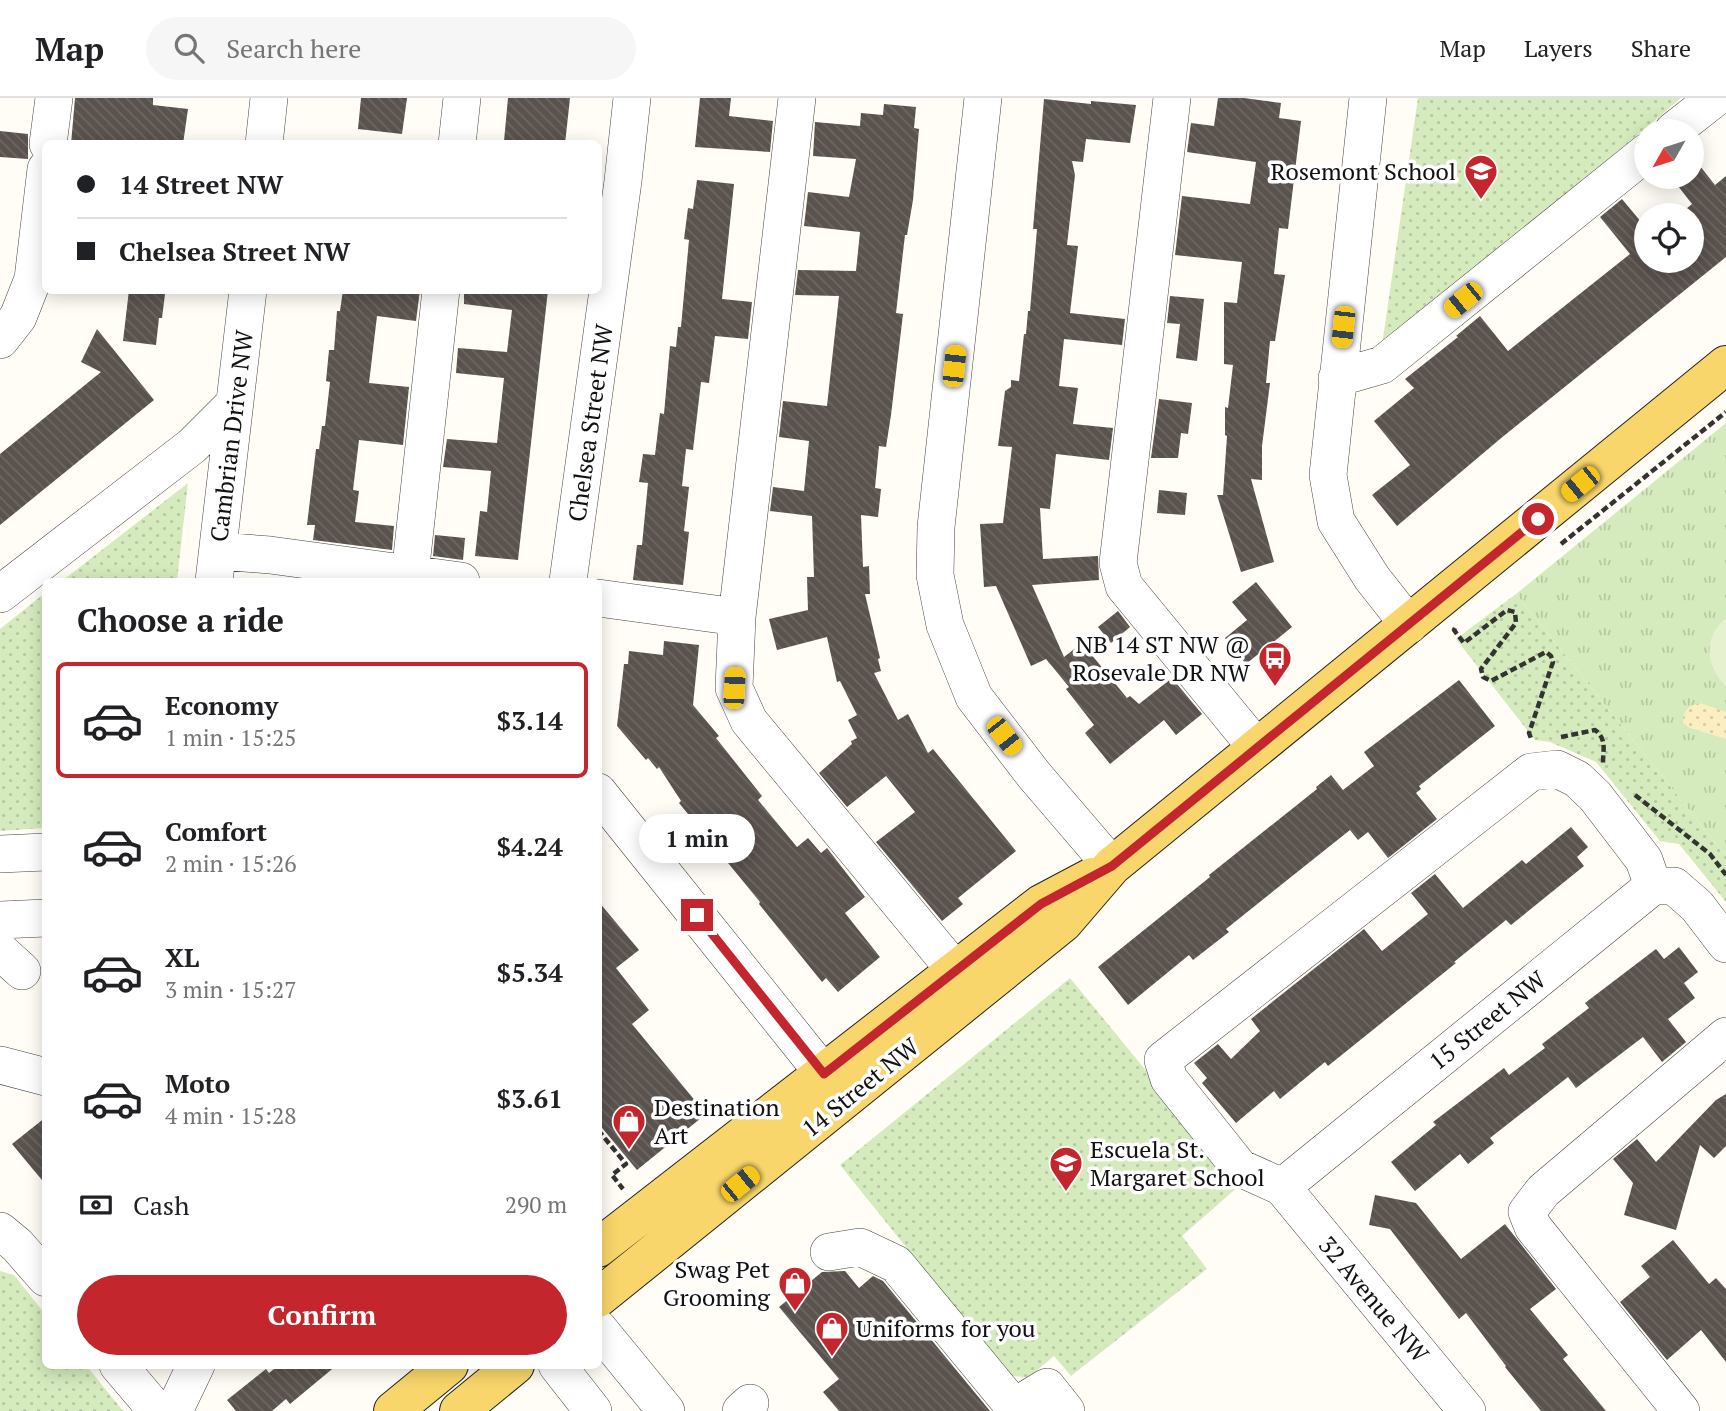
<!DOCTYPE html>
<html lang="en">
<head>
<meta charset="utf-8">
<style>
  :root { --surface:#fff; --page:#f6f6f6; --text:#202124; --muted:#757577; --line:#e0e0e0; --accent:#c4262e }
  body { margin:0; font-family:"PT Serif",serif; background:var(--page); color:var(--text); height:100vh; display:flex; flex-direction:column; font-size:26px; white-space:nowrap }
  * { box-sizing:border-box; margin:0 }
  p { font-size:23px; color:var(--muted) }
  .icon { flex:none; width:38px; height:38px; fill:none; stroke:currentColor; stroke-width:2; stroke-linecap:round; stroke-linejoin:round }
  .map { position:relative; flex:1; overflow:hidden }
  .details { position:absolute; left:42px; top:480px; width:560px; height:791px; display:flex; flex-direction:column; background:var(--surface); border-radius:10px; box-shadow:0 4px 18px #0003 }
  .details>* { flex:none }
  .top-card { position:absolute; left:42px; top:42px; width:560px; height:154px; border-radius:10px; box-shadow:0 4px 18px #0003; display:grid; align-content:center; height:154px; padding:0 35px; background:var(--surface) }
  .needle { width:46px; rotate:231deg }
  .controls { position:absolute; left:1634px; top:21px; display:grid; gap:14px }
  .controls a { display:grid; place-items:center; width:70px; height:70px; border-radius:50%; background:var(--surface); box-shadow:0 4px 18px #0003; font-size:35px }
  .end { position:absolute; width:32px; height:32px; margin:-16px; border:9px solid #c4262e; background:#fff; box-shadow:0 0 0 4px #fff }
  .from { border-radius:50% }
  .bubble { position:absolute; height:49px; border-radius:24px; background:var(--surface); box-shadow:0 4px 18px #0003; font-size:23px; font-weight:800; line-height:49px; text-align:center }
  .car { position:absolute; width:21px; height:42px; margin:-21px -10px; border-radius:9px; box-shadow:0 0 5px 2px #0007; background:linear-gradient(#f5c518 24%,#345 0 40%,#f5c518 0 76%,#345 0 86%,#f5c518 0) }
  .top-card b { display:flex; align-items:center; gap:24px; height:66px; font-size:26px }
  .top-card b+b { border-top:2px solid var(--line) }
  .top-card i { width:18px; height:18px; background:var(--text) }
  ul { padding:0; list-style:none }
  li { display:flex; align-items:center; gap:21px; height:116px; margin:0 14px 10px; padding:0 21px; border:4px solid transparent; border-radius:10px }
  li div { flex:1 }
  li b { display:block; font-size:26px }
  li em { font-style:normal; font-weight:800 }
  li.selected { border-color:var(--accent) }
  li>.icon { width:63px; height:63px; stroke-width:1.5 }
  h2 { padding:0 35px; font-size:32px; line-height:84px }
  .pay { display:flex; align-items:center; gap:18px; height:77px; padding:0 35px; font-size:26px }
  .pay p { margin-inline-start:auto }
  .button { display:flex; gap:14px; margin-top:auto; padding:14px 35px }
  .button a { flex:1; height:80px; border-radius:42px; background:var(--accent); color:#fff; font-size:28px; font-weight:800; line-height:80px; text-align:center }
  header { display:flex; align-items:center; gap:42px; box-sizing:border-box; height:98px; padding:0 35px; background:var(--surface); border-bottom:2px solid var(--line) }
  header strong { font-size:33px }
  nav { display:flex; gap:38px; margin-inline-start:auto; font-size:24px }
  .search { width:490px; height:63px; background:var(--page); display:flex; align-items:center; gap:18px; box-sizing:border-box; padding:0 24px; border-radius:38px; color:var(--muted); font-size:26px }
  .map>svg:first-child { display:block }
</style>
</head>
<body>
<header>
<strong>Map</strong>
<div class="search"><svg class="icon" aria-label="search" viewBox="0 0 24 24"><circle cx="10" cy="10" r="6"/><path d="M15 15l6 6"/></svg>Search here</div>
<nav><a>Map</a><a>Layers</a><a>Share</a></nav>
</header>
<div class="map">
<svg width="1726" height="1313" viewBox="0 0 1726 1313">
  <defs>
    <pattern id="grass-tufts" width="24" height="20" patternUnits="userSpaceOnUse" patternTransform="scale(1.75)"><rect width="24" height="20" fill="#d5ebbd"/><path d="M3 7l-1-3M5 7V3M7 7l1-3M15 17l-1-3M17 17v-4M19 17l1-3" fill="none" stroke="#b6c8a1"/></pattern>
    <pattern id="sand-dots" width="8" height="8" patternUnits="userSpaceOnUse" patternTransform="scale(1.75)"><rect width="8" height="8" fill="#fbeec1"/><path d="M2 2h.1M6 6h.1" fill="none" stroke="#d6cba5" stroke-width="1.8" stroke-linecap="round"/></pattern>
    <pattern id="park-dots" width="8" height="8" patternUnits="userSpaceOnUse" patternTransform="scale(1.75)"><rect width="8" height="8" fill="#d5ebbd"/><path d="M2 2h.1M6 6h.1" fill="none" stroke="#b6c8a1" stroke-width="1.8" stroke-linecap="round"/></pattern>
    <pattern id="building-back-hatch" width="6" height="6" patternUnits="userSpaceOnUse" patternTransform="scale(1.75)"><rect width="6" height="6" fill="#5a524d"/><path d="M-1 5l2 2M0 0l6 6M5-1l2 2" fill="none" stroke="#6d6662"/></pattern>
  </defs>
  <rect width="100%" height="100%" fill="#fffdf5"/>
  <!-- grass -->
  <path fill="url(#grass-tufts)" d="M1726,325V758L1516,496Z"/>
  <!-- sand -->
  <path fill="url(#sand-dots)" d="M1700,605L1726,614V641L1690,630L1683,625C1683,612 1688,608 1700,605Z"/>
  <!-- park -->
  <path fill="url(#park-dots)" d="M1418,0H1681L1381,254Z
    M188,385L177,483H62Z
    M45,495V730L0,733V531Z
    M1516,496L1726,758V804L1679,746L1660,743L1596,664L1550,644L1535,642L1456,541Z
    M1070,880L1240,1087L1182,1138L1207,1171L1071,1278L1054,1258L1028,1280L1009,1277L840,1067Z
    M0,1173L14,1177L45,1216L46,1267H86L123,1313H0Z"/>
  <!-- pitch -->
  <path fill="#e6f2cf" d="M1726,520V588C1705,568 1703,539 1726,520Z"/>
  <!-- building -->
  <path fill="url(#building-back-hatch)" d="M75,0H153V7L188,11L183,46H71Z
    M361,0H407L402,36L358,31Z
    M508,0H570L565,46L504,43Z
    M700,0H731L729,18L773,23L770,54L695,49Z
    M1218,0H1244L1281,5L1279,20L1301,23L1288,131L1279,130L1274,176L1285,177L1275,243H1270L1266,285H1270L1262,348V382L1251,381L1274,464L1241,474L1217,397H1223L1227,338L1225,337V309L1228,310L1233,267L1224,266V204L1237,205L1242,164L1175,157L1182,98L1250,106L1256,64L1187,54L1191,25L1214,28Z
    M1044,1L1091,6V3L1136,7L1130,45L1086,41L1083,64L1072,63L1075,77L1067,147L1078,148L1070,215L1125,221L1122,247L1064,241L1059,288L1078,290L1073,326L1113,330L1109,362L1056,356L1050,411L1040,410L1043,461L1098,458L1099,482L1032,487L1064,559L1082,545L1127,600L1130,598L1139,606L1172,580L1202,616L1176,637L1164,622L1110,666L1085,635L1094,627L1066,591L1069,589L1046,561L1031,568L996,488L984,489L980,426L1003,425L1012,349L998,348L1005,293L1011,289V282L1019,283L1024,236H1026L1028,213H1030L1037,131H1033Z
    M884,6L916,9L914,30L919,31L913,102L907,137H905L896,215L903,216L891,317L886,349L879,348L875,390L881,391L878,419L861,417L863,469L869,468L870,496H865L880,560L878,561L881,573L874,575L898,622L908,616L928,655L933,651L1016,753L958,800L963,806L942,823L876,744L915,714L886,678L847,709L819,675L852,646L851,643L857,640L848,622L857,617L840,583L837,584L827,539L777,552L769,521L808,512L807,479H814L812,418L770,413L773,389L804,393L809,343L779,339L783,303L827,308L839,198L795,197L798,172L856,173L860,134L804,128L808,94L849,99L856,61L813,58L815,24L860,28L861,15L883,17Z
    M0,33L28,36V61L0,59Z
    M1692,58L1715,87L1726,78V159L1500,341L1397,428L1372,397L1410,367L1374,323L1414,290L1405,281L1458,239L1456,238L1480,218L1508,253L1630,156L1600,119L1622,101L1647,131V163H1692V117H1686V111L1692,106L1671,79H1692Z
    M697,82L734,86L722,201L752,204L748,241L715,238L709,285L701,284L693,352L686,351L682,388L689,389L684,433L689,434L683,487L633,482L637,447H642L648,385L639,384L643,356L655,357L660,315L664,316L670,248L676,249L678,229H681L689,142L684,141L688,110L693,111Z
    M129,192L165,196L162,220H159L156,247L123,243Z
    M343,192L387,195V192H420L416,223L377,218L369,285L409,289L403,347L359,342L353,392L359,393L355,424L394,428L392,452L313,442L315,427H307L316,351H319L322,328H325L330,284L326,283L329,252H334L337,213H340Z
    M464,192H548L518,462L475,458L480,413L487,414L491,373L443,369L447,341L497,345L504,280L456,275L458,250L507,254L512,212L464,206Z
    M1170,198L1204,201L1197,263L1176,260L1180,226L1167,225Z
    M97,231L154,302L0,427V356L101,274L81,264Z
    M1159,301L1192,305L1188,336L1181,335L1178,360H1151Z
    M1159,392L1187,395L1185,417L1157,415Z
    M435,437L465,440L463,462L433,458Z
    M1256,484L1292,529L1246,566L1225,540L1247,522L1232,504Z
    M1118,513L1130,529L1111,545L1098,529Z
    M664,543L699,547L693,607L719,638L716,640L762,698L758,702L797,749L808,740L821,755L827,750L865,799L845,815L880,859L838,894L826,880L822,884L759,806L760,804L679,705L681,703L659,669L657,671L648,660L646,662L617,628L624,566H628L629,553L663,557Z
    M1459,582L1495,628L1419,688L1421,691L1416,695L1437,721L1388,760L1368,734L1358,742L1350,732L1226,831L1229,834L1193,862L1189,857L1128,907L1098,869L1210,779L1209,777L1317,691L1316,689L1331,677L1343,692L1374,668L1364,654Z
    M1571,729L1588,749L1577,759L1584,768L1511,827L1506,822L1454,864L1456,865L1328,968L1325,964L1280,1001L1274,993L1236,1025L1202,985L1207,980L1194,965L1218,946L1231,961L1260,933L1251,921L1364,831L1382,853L1428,816L1411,795L1435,776L1463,810L1522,762L1526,766Z
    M598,803L639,852L616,870L649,912L632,926L706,1016L637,1072L598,1025Z
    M1679,849L1698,874L1684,885L1695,900L1668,921L1686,944L1662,964L1643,939L1576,990L1568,979L1490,1040L1494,1045L1468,1066L1460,1056L1415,1093L1391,1064L1436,1027L1433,1024L1504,970L1509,977L1545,950L1542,946L1589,910L1585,905L1656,851L1664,861Z
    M1726,996V1048L1714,1060L1700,1047L1676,1132L1624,1117L1633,1085L1613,1061L1637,1041L1656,1064L1716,1002Z
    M46,1019V1087L12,1046Z
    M1375,1097L1416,1105L1461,1161L1505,1126L1556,1191L1530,1211L1568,1257L1563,1261L1606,1313H1541L1505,1269L1506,1268L1466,1215L1459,1221L1390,1131L1369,1127Z
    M1673,1142L1709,1186L1716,1180L1726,1191V1264L1701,1232L1667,1262L1620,1204L1650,1179L1641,1168Z
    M845,1173L859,1190L873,1178L883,1183L990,1313H839L823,1294L839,1281L779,1209L822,1174Z
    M279,1267H337L290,1306L286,1301L272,1313H236L227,1302L266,1271L269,1275Z"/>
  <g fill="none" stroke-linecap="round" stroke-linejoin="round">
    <defs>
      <path id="minor" d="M797,0L737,519L734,590L749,623L955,872
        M983,0L936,429L935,477L945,527L974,599L1034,677L1112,768
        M1172,0L1118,465L1124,488L1257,650
        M1368,0L1328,377L1336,423L1372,480L1409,527
        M1673,33L1715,0
        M48,46L54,0
        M264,46L269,0
        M457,46L462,0
        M0,242L18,219L33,181L46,71
        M1337,280L1382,267L1647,54
        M218,453L270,457L461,483
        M410,477L441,192
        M214,483L248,192
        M568,483L623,83L632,0
        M0,496L192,348L235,305
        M598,500L737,519
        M598,694L824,976
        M0,756L46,754
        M0,822L46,820
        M0,853L22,873
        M0,967L46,979
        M1282,1089L1653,788H1674L1697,808L1726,846
        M0,1133L17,1147L46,1180
        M829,1154L860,1149L896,1166L1014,1309L1047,1289L1066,1313
        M598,1230L666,1313
        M118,1267L157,1313
        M557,1267L593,1313
        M174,1313L196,1267
        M741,1313L750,1305
        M1467,1313L1282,1089L1240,1070L1169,981L1163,962L1531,674L1557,671L1577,681L1595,698L1644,762L1653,788
        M1681,1313L1533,1129L1527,1114L1543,1093L1726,938"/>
      <path id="major" d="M598,1150L1041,806L1092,779
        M598,1200L1063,825L1112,768L1726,267
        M393,1313L449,1267
        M459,1313L515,1267"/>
    </defs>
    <!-- minor casing -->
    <use href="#minor" stroke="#444" stroke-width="38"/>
    <!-- major casing -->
    <use href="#major" stroke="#222" stroke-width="40"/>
    <!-- path -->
    <path stroke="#333" stroke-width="4.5" stroke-dasharray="7 3.5" stroke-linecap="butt" d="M1561,446L1726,314
      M1455,530L1454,532L1464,545L1507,512L1515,514L1516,525L1481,571L1483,579L1491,583L1546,554L1551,558L1553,564L1529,635L1532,643
      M1561,639L1595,632C1607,641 1603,651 1603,665
      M1635,697L1710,756L1726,777
      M598,1032L626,1066L612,1077L623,1091"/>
    <!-- minor -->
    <use href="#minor" stroke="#fff" stroke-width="37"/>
    <!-- major -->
    <use href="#major" stroke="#f9d66b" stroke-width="38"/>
  </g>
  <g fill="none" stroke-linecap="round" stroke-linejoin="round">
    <!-- route -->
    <path stroke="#c4262e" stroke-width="9" d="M697,817L824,976L1041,806L1112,768L1538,421"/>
  </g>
  <!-- icons -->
  <defs>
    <symbol id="school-pin" viewBox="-11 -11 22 30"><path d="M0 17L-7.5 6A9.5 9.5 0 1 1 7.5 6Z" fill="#c4262e" stroke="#fff"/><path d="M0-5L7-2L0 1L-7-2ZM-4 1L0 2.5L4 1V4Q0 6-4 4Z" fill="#fff"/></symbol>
    <symbol id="bus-pin" viewBox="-11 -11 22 30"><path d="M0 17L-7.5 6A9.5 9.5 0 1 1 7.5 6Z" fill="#c4262e" stroke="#fff"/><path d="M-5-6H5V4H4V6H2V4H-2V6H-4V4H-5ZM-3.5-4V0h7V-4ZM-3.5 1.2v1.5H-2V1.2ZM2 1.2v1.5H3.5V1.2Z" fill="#fff"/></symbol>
    <symbol id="shop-pin" viewBox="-11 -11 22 30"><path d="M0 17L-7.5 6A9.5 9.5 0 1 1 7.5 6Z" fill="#c4262e" stroke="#fff"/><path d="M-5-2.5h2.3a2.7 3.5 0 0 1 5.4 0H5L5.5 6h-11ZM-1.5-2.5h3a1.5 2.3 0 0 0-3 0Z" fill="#fff"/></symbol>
  </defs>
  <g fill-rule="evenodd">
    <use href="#school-pin" x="1462" y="54" width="38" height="52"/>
    <use href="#bus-pin" x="1256" y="541" width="38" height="52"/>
    <use href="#shop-pin" x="610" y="1004" width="38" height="52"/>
    <use href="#school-pin" x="1047" y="1046" width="38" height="52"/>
    <use href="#shop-pin" x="776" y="1166" width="38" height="52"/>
    <use href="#shop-pin" x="813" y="1211" width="38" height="52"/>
  </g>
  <g text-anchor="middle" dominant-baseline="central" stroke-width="7" stroke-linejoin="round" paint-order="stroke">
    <!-- poi labels -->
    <g font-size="24" fill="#111" stroke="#fff" text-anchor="end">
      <text x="1456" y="73">Rosemont School</text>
      <text x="1250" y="546">NB 14 ST NW @<tspan x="1250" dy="28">Rosevale DR NW</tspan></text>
      <text x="654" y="1009" text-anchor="start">Destination<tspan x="654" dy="28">Art</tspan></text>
      <text x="1090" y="1051" text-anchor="start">Escuela St.<tspan x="1090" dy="28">Margaret School</tspan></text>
      <text x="770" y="1171">Swag Pet<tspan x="770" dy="28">Grooming</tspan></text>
      <text x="856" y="1230" text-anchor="start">Uniforms for you</text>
    </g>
    <!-- street labels -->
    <g font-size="24" fill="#111" stroke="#fff">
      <text transform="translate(590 325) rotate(-82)">Chelsea Street NW</text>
      <text transform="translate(231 338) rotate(-83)">Cambrian Drive NW</text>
      <text transform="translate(1487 922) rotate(-39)">15 Street NW</text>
      <text transform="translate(860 989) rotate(-39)">14 Street NW</text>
      <text transform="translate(1374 1201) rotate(50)">32 Avenue NW</text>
    </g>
  </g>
</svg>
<div class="controls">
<a><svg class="needle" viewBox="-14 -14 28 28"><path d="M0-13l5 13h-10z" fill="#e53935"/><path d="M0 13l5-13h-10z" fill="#757577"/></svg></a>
<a><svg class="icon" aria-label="locate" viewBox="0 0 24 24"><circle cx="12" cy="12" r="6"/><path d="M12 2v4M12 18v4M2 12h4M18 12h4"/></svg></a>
</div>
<i class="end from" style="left:1538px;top:421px"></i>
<i class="end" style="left:697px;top:817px"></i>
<div class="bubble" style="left:639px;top:716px;width:116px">1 min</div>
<i class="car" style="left:1463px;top:202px;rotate:231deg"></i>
<i class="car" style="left:1343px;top:229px;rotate:186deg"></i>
<i class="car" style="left:954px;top:268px;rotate:6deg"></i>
<i class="car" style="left:1580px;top:386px;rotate:231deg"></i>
<i class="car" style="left:734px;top:590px;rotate:3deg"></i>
<i class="car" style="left:1004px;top:638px;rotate:142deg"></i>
<i class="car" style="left:740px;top:1086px;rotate:51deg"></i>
<div class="top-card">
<b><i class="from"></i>14 Street NW</b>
<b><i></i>Chelsea Street NW</b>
</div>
<section class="details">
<h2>Choose a ride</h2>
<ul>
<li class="selected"><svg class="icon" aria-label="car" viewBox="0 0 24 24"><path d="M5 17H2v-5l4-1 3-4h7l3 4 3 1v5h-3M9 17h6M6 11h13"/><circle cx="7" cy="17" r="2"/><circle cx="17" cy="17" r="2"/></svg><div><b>Economy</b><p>1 min · 15:25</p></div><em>$3.14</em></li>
<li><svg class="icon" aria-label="car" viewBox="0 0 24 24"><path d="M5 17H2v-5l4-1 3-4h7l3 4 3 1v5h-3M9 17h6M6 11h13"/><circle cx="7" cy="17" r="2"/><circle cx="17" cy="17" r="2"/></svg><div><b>Comfort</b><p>2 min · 15:26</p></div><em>$4.24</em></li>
<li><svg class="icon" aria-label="car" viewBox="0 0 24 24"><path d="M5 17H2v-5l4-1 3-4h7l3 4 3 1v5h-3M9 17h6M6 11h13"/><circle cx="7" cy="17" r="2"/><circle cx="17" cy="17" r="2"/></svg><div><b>XL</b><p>3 min · 15:27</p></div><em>$5.34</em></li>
<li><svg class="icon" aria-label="car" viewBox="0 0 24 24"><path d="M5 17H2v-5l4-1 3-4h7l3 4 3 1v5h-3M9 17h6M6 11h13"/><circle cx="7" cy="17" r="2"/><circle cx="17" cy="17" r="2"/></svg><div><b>Moto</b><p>4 min · 15:28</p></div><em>$3.61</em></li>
</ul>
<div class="pay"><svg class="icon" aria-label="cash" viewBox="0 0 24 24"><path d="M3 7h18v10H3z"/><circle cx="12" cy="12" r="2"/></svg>Cash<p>290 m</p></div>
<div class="button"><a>Confirm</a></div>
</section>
</div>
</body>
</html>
